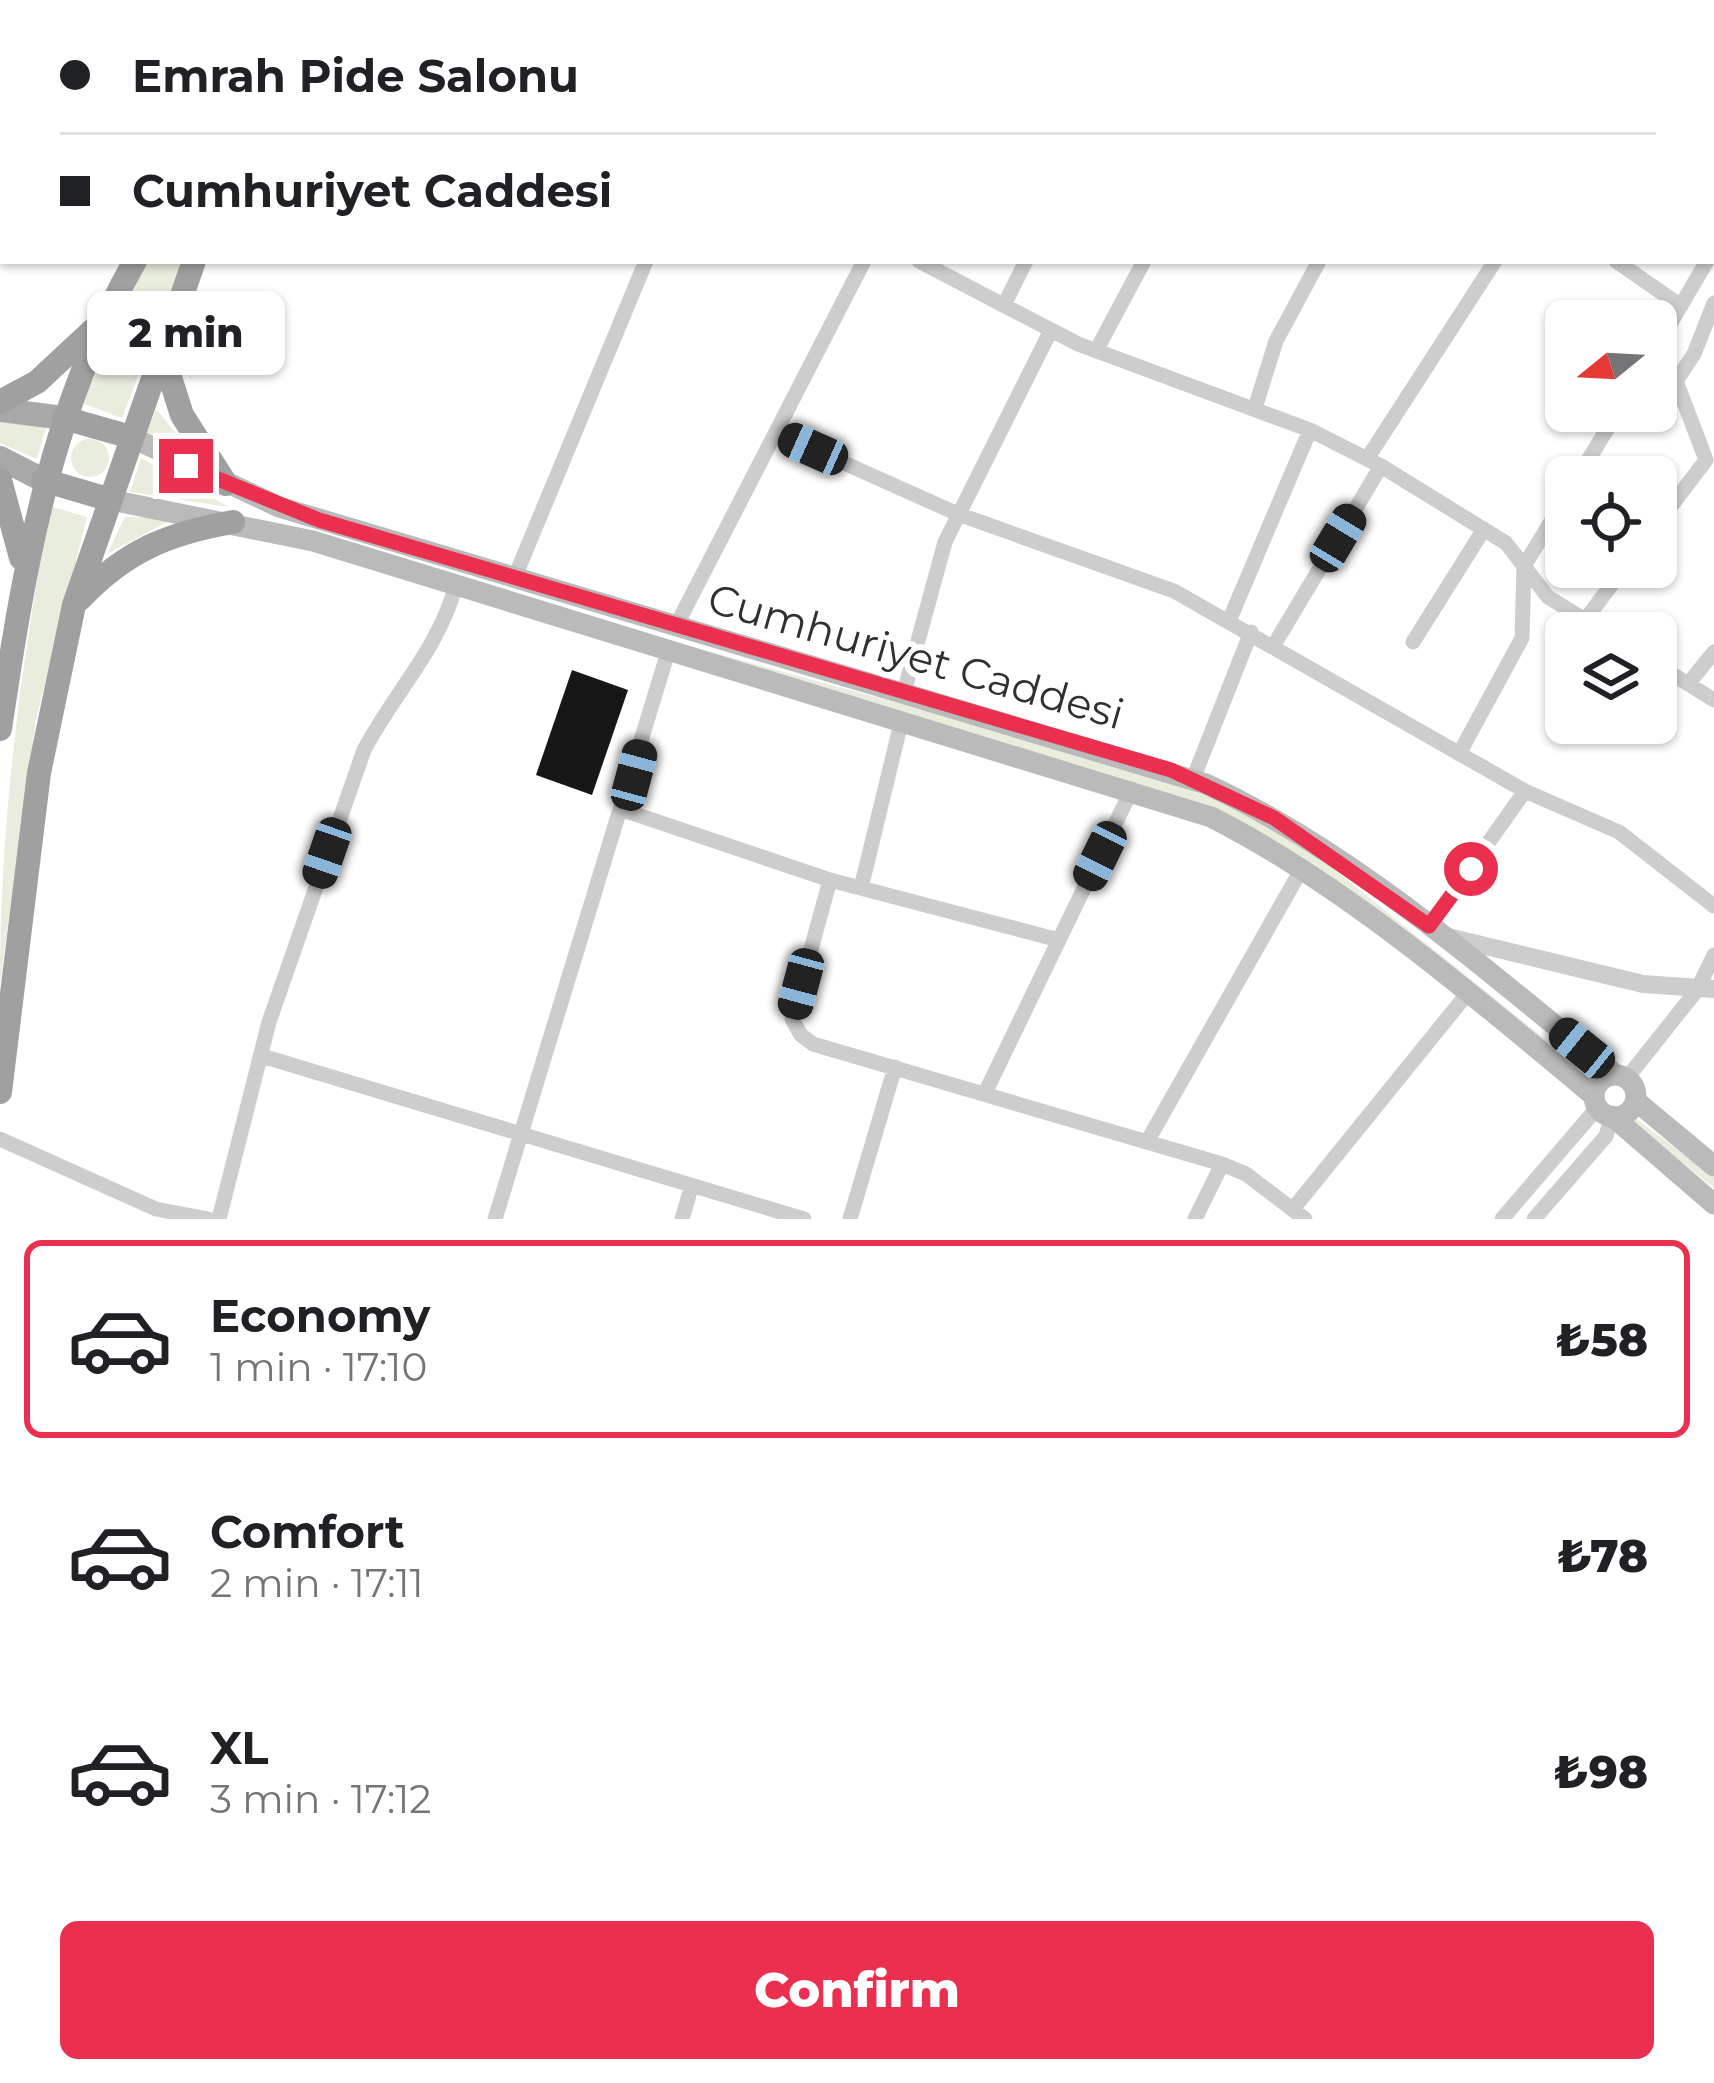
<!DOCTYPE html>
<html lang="en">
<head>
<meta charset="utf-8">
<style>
  :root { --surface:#fff; --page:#f2f2f2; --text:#202124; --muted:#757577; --line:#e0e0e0; --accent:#ea2f4f }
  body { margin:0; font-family:Montserrat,sans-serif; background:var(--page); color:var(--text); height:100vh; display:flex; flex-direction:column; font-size:45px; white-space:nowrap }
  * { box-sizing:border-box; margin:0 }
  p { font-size:39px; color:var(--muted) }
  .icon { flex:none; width:66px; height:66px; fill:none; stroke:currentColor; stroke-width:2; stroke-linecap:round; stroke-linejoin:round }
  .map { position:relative; height:1219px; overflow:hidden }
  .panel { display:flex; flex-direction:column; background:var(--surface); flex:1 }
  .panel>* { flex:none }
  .top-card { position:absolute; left:0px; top:0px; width:1716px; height:264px; box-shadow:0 3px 9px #0004; display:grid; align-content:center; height:264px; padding:0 60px; background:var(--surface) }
  .needle { width:78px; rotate:252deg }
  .controls { position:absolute; left:1545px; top:300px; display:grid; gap:24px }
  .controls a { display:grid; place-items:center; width:132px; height:132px; border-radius:18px; background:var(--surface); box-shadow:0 3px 9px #0004; font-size:60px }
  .end { position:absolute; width:54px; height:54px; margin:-27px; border:15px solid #ea2f4f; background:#fff; box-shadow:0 0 0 6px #fff }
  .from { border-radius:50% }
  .bubble { position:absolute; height:84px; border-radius:18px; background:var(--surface); box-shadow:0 3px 9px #0004; font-size:39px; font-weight:800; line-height:84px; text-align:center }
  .car { position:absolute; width:36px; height:72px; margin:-36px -18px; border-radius:15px; box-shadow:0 0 9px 3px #0007; background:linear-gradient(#222 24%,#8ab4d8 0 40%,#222 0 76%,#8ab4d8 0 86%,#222 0) }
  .top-card b { display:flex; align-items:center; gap:42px; height:114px; font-size:45px }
  .top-card b+b { border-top:3px solid var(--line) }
  .top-card i { width:30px; height:30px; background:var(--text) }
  ul { padding:21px 0 0; list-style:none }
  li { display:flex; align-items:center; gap:36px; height:198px; margin:0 24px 18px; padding:0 36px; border:6px solid transparent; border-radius:18px }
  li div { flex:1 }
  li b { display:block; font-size:45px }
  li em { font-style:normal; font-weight:800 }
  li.active { border-color:var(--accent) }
  li>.icon { width:108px; height:108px; stroke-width:1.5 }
  .button { display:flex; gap:24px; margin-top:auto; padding:24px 60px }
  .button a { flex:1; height:138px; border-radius:18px; background:var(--accent); color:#fff; font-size:48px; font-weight:800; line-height:138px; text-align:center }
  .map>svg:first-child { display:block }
</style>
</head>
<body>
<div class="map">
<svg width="1714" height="1219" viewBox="0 0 1714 1219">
  <rect width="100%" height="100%" fill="#fff"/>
  <!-- green -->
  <path fill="#e8edde" d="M147,261H182L122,418L82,403Z
    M156,409L192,453L193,456L146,434Z
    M0,419L46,428L37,459L0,443Z
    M71 458a19 19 0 1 1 38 0a19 19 0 1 1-38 0Z
    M141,458L229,507L130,492Z
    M50,506L87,517L36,719L0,983C0,822 21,665 50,506Z
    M125,517L174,518L107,554Z
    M696,648L1121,764L1224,802L1311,851L1580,1067L1576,1070L1327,874L1214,807Z
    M1634,1117L1714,1177V1188L1632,1122Z"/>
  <!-- building -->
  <path fill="#171717" d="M572,670L628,690L592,795L536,775Z"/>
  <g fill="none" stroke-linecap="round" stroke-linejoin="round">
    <!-- service -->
    <path stroke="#cdcdcd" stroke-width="8" d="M670,0L675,3
      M850,0L857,3"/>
    <!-- minor -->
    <path stroke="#cdcdcd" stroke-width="15" d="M497,0L502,3
      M1537,0L1541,3
      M761,3L763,0
      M998,3L1000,0
      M1170,3L1172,0
      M1713,136L1714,137
      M0,182L3,176
      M1713,218L1714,219
      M1713,252L1714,250
      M919,261L1078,344L1310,430L1381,466L1506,543L1548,597L1606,633
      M1616,261L1681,306
      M1004,305L1026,261
      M1656,348L1707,261
      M1096,351L1144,261
      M1656,354L1676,381L1706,460L1656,526
      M1676,381L1694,354L1714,303
      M1255,408L1276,341L1319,261
      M777,433L958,514L1174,591L1525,791L1619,832L1714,906
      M1367,459L1495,261
      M1578,477L1618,411
      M514,579L646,261
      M1585,620L1625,567
      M1229,621L1310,430
      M675,628L864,261
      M1413,642L1484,529
      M1274,645L1381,466
      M1656,664L1714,700
      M1688,684L1714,652
      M904,692L945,542L1051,330
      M1459,754L1522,638L1524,566L1566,497
      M1193,779L1251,632
      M623,810L830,880L1059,940
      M830,880L792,1019L801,1035L813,1044L1222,1164L1246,1174L1305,1219
      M861,888L901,723
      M1429,926L1525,791
      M262,1056L804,1219
      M1627,1078L1697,990L1714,955
      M985,1093L1132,789
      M0,1139L156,1209L208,1219
      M1148,1140L1301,870
      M1293,1209L1467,994
      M219,1219L269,1022L364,750C396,690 437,652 456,585
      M495,1219L668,652
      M682,1219L691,1188
      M850,1219L895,1067
      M1195,1219L1222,1164
      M1502,1219L1598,1107
      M1534,1219L1606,1136L1612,1116"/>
    <!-- tertiary -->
    <path stroke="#cdcdcd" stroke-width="18" d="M0,15L3,7
      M1444,936L1643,984L1714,989"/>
    <!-- secondary -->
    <path stroke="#bababa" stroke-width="21" d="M131,437L279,507L1206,784C1357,854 1486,971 1616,1075
      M111,500L313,541L1211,817C1342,883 1482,1002 1594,1096
      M1594 1096a21 21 0 1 1 42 0a21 21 0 1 1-42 0Z
      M1636,1101L1714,1166
      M1612,1116L1714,1204"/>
    <!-- primary -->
    <path stroke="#a8a8a8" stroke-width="24" d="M0,410L64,418
      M0,458L43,480"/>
    <!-- trunk -->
    <path stroke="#a0a0a0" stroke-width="24" d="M278,3L280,0
      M321,3L322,0
      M161,349L182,415L226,484
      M0,402L37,382L94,329
      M64,418L131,437
      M0,480L21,558
      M43,480L111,500
      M80,599C125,551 169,533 233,522
      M0,729C25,561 50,411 135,261
      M0,1092L39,773L74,605L194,261"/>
    <!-- rail -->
    <path stroke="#858585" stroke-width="4.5" stroke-dasharray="12 9" stroke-linecap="butt" d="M43,3L44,0
      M0,87L3,81"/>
  </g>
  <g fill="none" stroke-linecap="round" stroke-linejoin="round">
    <!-- route -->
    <path stroke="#ea2f4f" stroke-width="15" d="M186,466L319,520L1171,770L1274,818L1429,926L1471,869"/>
  </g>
  <g text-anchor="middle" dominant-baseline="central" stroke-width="12" stroke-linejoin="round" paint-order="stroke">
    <!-- street labels -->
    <g font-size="42" fill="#303030" stroke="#fff">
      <text transform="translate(916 656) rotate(16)">Cumhuriyet Caddesi</text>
    </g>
  </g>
</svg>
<div class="controls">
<a><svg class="needle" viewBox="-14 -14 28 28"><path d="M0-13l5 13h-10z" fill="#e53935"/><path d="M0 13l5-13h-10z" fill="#757577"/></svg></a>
<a><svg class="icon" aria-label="locate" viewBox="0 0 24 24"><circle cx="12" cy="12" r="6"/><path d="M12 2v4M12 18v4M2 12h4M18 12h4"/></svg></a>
<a><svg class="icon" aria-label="layers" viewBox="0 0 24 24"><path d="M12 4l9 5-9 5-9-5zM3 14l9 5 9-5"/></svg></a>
</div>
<i class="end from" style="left:1471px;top:869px"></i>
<i class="end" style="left:186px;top:466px"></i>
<div class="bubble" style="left:87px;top:291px;width:198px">2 min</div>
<i class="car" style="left:813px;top:449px;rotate:294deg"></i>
<i class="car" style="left:1338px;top:538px;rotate:31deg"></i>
<i class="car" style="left:634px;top:775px;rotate:15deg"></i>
<i class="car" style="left:327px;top:853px;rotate:199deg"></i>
<i class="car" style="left:1100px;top:856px;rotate:206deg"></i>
<i class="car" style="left:801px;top:984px;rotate:195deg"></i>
<i class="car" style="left:1582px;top:1048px;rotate:309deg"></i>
<div class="top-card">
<b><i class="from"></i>Emrah Pide Salonu</b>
<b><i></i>Cumhuriyet Caddesi</b>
</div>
</div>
<section class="panel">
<ul>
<li class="active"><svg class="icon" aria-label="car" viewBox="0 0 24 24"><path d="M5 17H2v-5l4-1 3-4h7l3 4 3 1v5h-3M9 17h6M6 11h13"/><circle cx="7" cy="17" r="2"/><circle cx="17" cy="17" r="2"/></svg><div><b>Economy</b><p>1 min · 17:10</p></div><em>₺58</em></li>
<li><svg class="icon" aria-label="car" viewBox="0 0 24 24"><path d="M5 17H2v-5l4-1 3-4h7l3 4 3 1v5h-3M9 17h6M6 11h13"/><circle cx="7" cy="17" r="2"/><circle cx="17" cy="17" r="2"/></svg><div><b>Comfort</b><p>2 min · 17:11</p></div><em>₺78</em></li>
<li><svg class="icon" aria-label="car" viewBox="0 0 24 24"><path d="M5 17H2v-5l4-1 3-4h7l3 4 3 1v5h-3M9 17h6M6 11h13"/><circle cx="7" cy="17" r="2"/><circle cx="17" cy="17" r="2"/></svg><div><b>XL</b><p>3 min · 17:12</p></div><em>₺98</em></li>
</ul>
<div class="button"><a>Confirm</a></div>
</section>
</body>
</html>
